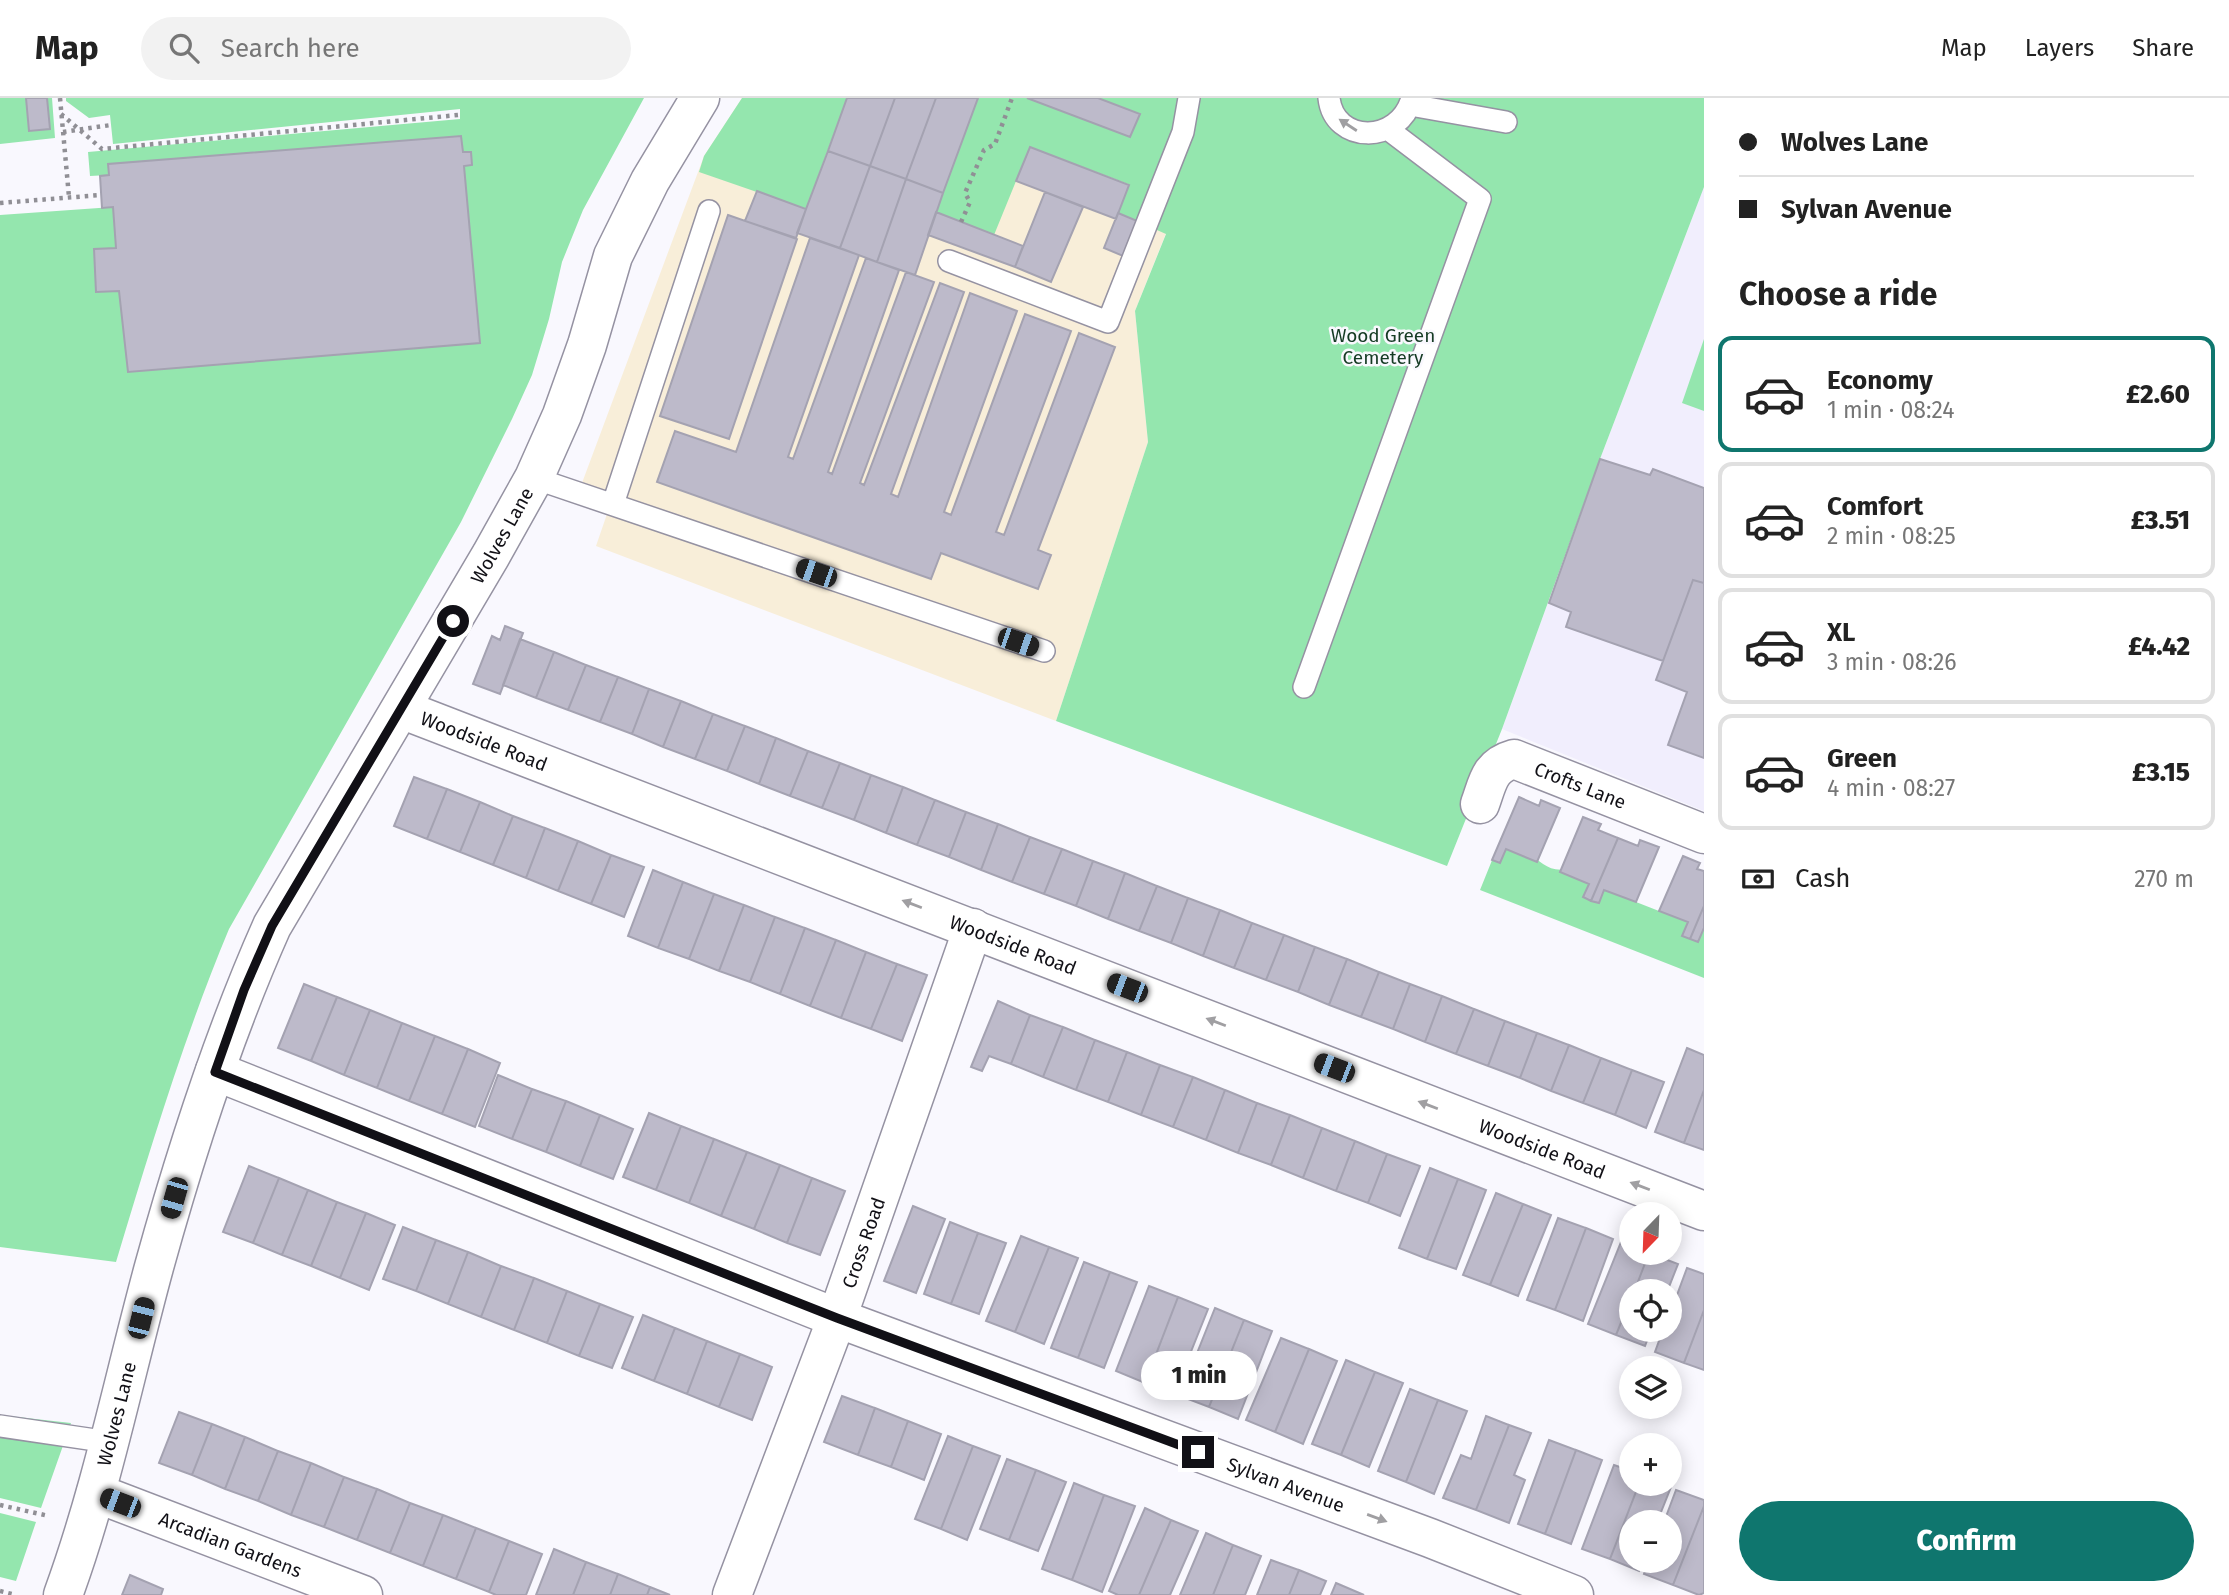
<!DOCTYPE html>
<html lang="en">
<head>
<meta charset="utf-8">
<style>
  :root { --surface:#fff; --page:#f2f2f2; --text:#222; --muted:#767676; --line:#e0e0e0; --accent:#0f766e }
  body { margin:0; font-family:"Fira Sans",sans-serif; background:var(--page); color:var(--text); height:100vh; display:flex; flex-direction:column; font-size:26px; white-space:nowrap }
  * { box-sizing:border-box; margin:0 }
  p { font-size:23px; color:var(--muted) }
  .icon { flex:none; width:38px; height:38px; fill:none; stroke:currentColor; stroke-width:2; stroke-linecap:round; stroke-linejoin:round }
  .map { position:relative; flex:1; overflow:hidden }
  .side { display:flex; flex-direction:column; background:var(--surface); width:525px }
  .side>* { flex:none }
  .banner { display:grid; align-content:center; height:154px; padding:0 35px; background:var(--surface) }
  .needle { width:46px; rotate:203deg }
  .controls { position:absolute; left:1619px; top:1104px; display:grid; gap:14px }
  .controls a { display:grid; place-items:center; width:63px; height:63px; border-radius:50%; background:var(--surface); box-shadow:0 4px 18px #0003; font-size:35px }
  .end { position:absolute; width:32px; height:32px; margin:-16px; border:9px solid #111016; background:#fff; box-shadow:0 0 0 4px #fff }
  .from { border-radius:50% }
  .bubble { position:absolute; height:49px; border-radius:24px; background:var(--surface); box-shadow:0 4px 18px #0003; font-size:23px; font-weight:800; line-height:49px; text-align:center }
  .car { position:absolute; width:21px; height:42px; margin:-21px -10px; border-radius:9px; box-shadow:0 0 5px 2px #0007; background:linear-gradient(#222 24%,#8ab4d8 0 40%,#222 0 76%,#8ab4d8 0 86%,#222 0) }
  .banner b { display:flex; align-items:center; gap:24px; height:66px; font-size:26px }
  .banner b+b { border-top:2px solid var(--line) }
  .banner i { width:18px; height:18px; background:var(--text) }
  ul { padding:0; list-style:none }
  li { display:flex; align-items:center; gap:21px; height:116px; margin:0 14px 10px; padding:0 21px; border:4px solid var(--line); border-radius:14px }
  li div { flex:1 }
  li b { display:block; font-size:26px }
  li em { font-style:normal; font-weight:800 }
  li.active { border-color:var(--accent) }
  li>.icon { width:63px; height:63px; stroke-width:1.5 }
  h2 { padding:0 35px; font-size:32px; line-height:84px }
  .pay { display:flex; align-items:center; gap:18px; height:77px; padding:0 35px; font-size:26px }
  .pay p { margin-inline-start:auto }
  .button { display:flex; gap:14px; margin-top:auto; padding:14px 35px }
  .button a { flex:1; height:80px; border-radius:42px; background:var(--accent); color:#fff; font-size:28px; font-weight:800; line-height:80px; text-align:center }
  header { display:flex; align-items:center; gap:42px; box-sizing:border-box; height:98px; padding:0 35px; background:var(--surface); border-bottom:2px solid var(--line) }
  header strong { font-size:33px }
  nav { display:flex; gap:38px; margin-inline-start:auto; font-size:24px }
  .search { width:490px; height:63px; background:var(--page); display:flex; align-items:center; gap:18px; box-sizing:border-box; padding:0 24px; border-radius:38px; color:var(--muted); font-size:26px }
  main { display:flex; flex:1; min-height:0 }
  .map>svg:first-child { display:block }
</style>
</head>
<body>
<header>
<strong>Map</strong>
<div class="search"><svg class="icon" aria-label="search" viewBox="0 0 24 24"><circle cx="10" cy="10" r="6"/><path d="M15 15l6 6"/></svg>Search here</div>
<nav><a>Map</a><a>Layers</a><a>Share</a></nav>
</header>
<main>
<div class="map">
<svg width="1704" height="1497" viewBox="0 0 1704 1497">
  <rect width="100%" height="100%" fill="#f9f8fe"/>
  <!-- commercial -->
  <path fill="#f8eed9" d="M742,0H1188L1206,35L1135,213L1148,344L1056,623L596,448L607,416L579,393L704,58Z"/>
  <!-- built -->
  <path fill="#f1eefd" d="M1704,89V713L1502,631L1600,361Z"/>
  <!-- green -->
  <path fill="#94e6ae" d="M0,0H52L55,40L0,46Z
    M66,0H644L583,112L562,164L549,221L532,277L512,321L461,424L229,831C184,939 150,1051 116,1164L0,1149V117L113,109L116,150L94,151L96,193H119L128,274L479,245L464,68L471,54H463L461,38L109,66V77L90,78L88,54L460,21V11L113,46L110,17L89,20L66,3Z
    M742,0H847L806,111L699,74L704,58Z
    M978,0H1704V89L1600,361L1502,631L1447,768L1056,623L1148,344L1135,213L1166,136L1118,115L1128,86L1030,49L994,137L936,114Z
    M1704,241V313L1682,305Z
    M1501,740C1509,744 1520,747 1527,753C1542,765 1550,776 1572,770L1636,804L1659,813L1672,807L1704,821V880L1480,792Z
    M0,1317L71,1325L41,1410L0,1400Z
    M0,1415L36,1424L16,1483L0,1479Z"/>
  <!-- building -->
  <path fill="#bdbaca" stroke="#a4a2b1" stroke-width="2" d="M26,0H47L50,31L29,33Z
    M847,0H895L870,68L828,53Z
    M895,0H936L906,81L870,68Z
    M936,0H978L943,95L906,81Z
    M1027,0H1098L1140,16L1130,39Z
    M461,38L463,54H471L472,67L464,68L480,245L128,274L119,193L96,194L94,151L116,150L113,109L102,110L100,78L109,77L108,66Z
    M1030,49L1129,87L1116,121L1016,83Z
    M828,53L870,68L840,150L797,135Z
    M870,68L906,81L877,164L840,150Z
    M906,81L943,95L915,177L877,164Z
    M757,93L806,111L796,140L745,123Z
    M1045,94L1083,109L1051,184L1015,169Z
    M936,114L1023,148L1015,169L928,137Z
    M1118,115L1142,125L1128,160L1104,150Z
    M728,117L797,141L729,341L660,318Z
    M810,140L859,157L788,359L793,361L866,160L899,172L828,374L832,376L906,174L934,184L860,385L864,387L940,185L964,194L891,396L898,399L970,195L1017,213L944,414L951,417L1025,216L1071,233L996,434L1004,437L1079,235L1115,249L1038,452L1051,457L1038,491L941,455L931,481L657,384L675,333L736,354Z
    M1600,361L1650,377L1653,371L1704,390V485L1693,482L1663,563L1566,529L1571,514L1549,505Z
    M1693,482L1704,485V660L1668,647L1687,594L1656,582Z
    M505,528L523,535L500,596L473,586L492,538L500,542Z
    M520,541L554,554L536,600L503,587Z
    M554,554L586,567L568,612L536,600Z
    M586,567L618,579L600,624L568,612Z
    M618,579L649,591L632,636L600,624Z
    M649,591L681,603L663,649L632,636Z
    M681,603L713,616L695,661L663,649Z
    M713,616L745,628L727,673L695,661Z
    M745,628L776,640L759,686L727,673Z
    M776,640L808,653L790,698L759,686Z
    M808,653L840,665L822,710L790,698Z
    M840,665L871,677L854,722L822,710Z
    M871,677L903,689L886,735L854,722Z
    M414,679L447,691L427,741L394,728Z
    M903,689L935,702L917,747L886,735Z
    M447,691L480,704L460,754L427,741Z
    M1519,699L1539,708L1541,702L1560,710L1537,764L1506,751L1500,765L1492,762Z
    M935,702L966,714L949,759L917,747Z
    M480,704L513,718L493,767L460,754Z
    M966,714L998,726L981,772L949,759Z
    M513,718L545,730L526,780L493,767Z
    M1583,719L1601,726L1598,732L1618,740L1591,803L1583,799L1589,786L1560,774Z
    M998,726L1030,739L1012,784L981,772Z
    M545,730L578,743L558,793L526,780Z
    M1030,739L1062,751L1044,796L1012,784Z
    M1618,740L1638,748L1640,742L1659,749L1636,804L1604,792L1599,805L1591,803Z
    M578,743L611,757L591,806L558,793Z
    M1062,751L1093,763L1076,808L1044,796Z
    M611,757L644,769L624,819L591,806Z
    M1683,758L1700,765L1697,771L1704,773V808L1690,841L1682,838L1688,824L1659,813Z
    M1093,763L1125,775L1108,821L1076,808Z
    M653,772L683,784L658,850L628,838Z
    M1125,775L1157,788L1139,833L1108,821Z
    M683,784L714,796L689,861L658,850Z
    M1157,788L1188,800L1171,845L1139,833Z
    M714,796L744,807L719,873L689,861Z
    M1188,800L1220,812L1203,858L1171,845Z
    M744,807L775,819L750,884L719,873Z
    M1704,808V830L1698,844L1690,841Z
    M1220,812L1252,825L1234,870L1203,858Z
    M775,819L805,830L780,896L750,884Z
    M1252,825L1284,837L1266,882L1234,870Z
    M805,830L836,842L810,908L780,896Z
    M1284,837L1315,849L1298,894L1266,882Z
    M836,842L866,854L841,920L810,908Z
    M1315,849L1347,861L1329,907L1298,894Z
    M866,854L897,866L871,931L841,920Z
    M1347,861L1379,874L1361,919L1329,907Z
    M897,866L927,877L902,943L871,931Z
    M1379,874L1410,886L1393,931L1361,919Z
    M304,886L337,899L311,963L278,950Z
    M1410,886L1442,898L1425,944L1393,931Z
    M1442,898L1474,911L1456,956L1425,944Z
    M337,899L370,912L344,977L311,963Z
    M998,903L1030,917L1011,966L989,958L982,973L971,969Z
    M1474,911L1505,923L1488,968L1456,956Z
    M370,912L402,925L377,990L344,977Z
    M1030,917L1063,929L1043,979L1011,966Z
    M1505,923L1537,935L1520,980L1488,968Z
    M402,925L435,938L409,1003L377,990Z
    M1063,929L1095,942L1076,992L1043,979Z
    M1537,935L1569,947L1551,993L1520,980Z
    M435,938L468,951L442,1016L409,1003Z
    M1095,942L1127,954L1108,1004L1076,992Z
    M1569,947L1601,960L1583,1005L1551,993Z
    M1687,950L1704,957V992L1684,1045L1655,1034Z
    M468,951L500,965L475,1029L442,1016Z
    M1127,954L1160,967L1141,1017L1108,1004Z
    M1601,960L1632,972L1615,1017L1583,1005Z
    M1160,967L1193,979L1173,1029L1141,1017Z
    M1632,972L1664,984L1646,1030L1615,1017Z
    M498,977L532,991L512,1041L479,1028Z
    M1193,979L1225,992L1206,1042L1173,1029Z
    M532,991L566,1003L546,1054L512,1041Z
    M1225,992L1257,1005L1238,1055L1206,1042Z
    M1704,992V1052L1684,1045Z
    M566,1003L600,1017L580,1068L546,1054Z
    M1257,1005L1290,1017L1271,1067L1238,1055Z
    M649,1015L681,1028L656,1092L623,1079Z
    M600,1017L633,1031L613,1081L580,1068Z
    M1290,1017L1322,1030L1303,1080L1271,1067Z
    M681,1028L714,1041L689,1105L656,1092Z
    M1322,1030L1355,1043L1336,1093L1303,1080Z
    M714,1041L747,1054L721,1118L689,1105Z
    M1355,1043L1387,1056L1368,1105L1336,1093Z
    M747,1054L780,1067L754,1131L721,1118Z
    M1387,1056L1420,1068L1400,1118L1368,1105Z
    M780,1067L812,1080L787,1145L754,1131Z
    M249,1068L279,1080L253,1145L223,1134Z
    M1430,1070L1458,1081L1427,1161L1399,1150Z
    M279,1080L308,1092L282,1157L253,1145Z
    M812,1080L845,1093L820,1157L787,1145Z
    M1458,1081L1486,1092L1456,1171L1427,1161Z
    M308,1092L337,1104L311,1168L282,1157Z
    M1496,1095L1523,1106L1490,1187L1463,1177Z
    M337,1104L366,1115L340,1180L311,1168Z
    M1523,1106L1551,1117L1518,1198L1490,1187Z
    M913,1108L945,1121L916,1195L884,1183Z
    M366,1115L395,1127L369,1192L340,1180Z
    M1558,1120L1586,1130L1555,1212L1527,1202Z
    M950,1124L978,1135L951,1206L924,1196Z
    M403,1129L436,1142L416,1193L383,1181Z
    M1586,1130L1613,1141L1583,1223L1555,1212Z
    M978,1135L1006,1145L979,1216L951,1206Z
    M1021,1138L1049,1149L1015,1234L986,1223Z
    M436,1142L468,1154L448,1206L416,1193Z
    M1621,1144L1631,1148V1155H1649L1634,1194H1631V1200L1616,1237L1588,1226Z
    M1049,1149L1078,1160L1044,1246L1015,1234Z
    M468,1154L501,1168L481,1219L448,1206Z
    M1649,1155L1678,1166L1667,1194H1634Z
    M1084,1164L1110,1174L1078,1260L1051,1250Z
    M501,1168L534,1180L514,1232L481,1219Z
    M1687,1170L1704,1176V1212L1684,1265L1655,1254L1663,1232H1670V1216Z
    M1110,1174L1137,1184L1104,1270L1078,1260Z
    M534,1180L567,1193L547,1245L514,1232Z
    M1149,1188L1178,1199L1145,1285L1116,1273Z
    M567,1193L600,1206L579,1258L547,1245Z
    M1178,1199L1208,1211L1174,1296L1145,1285Z
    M1631,1200V1232H1651L1645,1248L1616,1237Z
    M600,1206L633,1219L612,1270L579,1258Z
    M1215,1210L1244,1222L1209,1309L1180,1298Z
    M1704,1212V1272L1684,1265Z
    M643,1217L675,1230L654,1283L622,1270Z
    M1244,1222L1272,1233L1238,1321L1209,1309Z
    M675,1230L707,1243L687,1296L654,1283Z
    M1281,1240L1309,1251L1275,1334L1246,1322Z
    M707,1243L740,1256L719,1309L687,1296Z
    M1309,1251L1337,1263L1303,1346L1275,1334Z
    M740,1256L772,1269L752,1322L719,1309Z
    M1346,1262L1375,1274L1341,1357L1312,1346Z
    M1375,1274L1403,1285L1369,1369L1341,1357Z
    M1410,1291L1438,1302L1406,1384L1378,1373Z
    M842,1298L875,1310L858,1357L824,1344Z
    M1438,1302L1467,1313L1434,1396L1406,1384Z
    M875,1310L908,1323L891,1369L858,1357Z
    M179,1314L212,1326L192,1377L159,1365Z
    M1486,1318L1509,1327L1476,1412L1443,1400L1461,1357L1471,1361Z
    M908,1323L941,1336L924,1382L891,1369Z
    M212,1326L245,1339L225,1391L192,1377Z
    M1509,1327L1531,1335L1514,1377L1525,1382L1509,1425L1476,1412Z
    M948,1338L973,1348L941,1431L915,1421Z
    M245,1339L278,1353L258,1403L225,1391Z
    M1549,1342L1576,1352L1545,1436L1518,1426Z
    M973,1348L1000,1358L967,1442L941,1431Z
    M1576,1352L1602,1362L1571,1446L1545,1436Z
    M278,1353L311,1365L291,1417L258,1403Z
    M1007,1361L1036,1372L1009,1442L980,1431Z
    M311,1365L344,1379L324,1429L291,1417Z
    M1614,1367L1631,1373V1386H1639L1610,1461L1582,1451Z
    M1036,1372L1066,1384L1038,1453L1009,1442Z
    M344,1379L377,1391L357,1442L324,1429Z
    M1074,1385L1104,1397L1072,1482L1042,1471Z
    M1639,1386H1665L1671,1389L1657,1424H1631V1463H1642L1639,1473L1610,1461Z
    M377,1391L410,1405L390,1455L357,1442Z
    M1676,1392L1704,1402V1408L1673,1487L1644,1476L1649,1463H1670V1424H1664Z
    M1104,1397L1135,1408L1102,1494L1072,1482Z
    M410,1405L443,1417L423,1468L390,1455Z
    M1704,1408V1495L1699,1497L1673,1487Z
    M1145,1410L1171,1422L1139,1497H1118L1109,1493Z
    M443,1417L476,1430L456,1481L423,1468Z
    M1171,1422L1198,1433L1170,1497H1139Z
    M476,1430L509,1443L489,1494L456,1481Z
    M1206,1435L1233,1447L1213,1497H1180Z
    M509,1443L542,1456L526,1497H496L489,1494Z
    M1233,1447L1261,1458L1245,1497H1213Z
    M554,1451L586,1464L573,1497H536Z
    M1271,1462L1299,1472L1289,1497H1257Z
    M586,1464L618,1476L610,1497H573Z
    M1299,1472L1326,1483L1320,1497H1289Z
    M618,1476L650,1489L647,1497H610Z
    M130,1477L163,1491L161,1497H122Z
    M1336,1485L1364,1497H1331Z
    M650,1489L670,1497H647Z"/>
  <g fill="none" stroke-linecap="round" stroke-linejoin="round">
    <defs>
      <path id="service" d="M1329,0C1334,46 1399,47 1412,0
        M1410,7L1506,24
        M949,163L1108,224L1183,34L1189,0
        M534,380L1044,553
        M613,406L709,113
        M1304,589L1480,101L1389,32
        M0,1328L109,1344"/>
      <g id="minor">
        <path id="s1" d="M401,611L1704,1113"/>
        <path id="s2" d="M1480,706C1488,684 1489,668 1514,661L1704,736"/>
        <path id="s3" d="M215,973L837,1220L1430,1440L1574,1497"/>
        <path id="s4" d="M96,1395L363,1497"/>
        <path id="s5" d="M732,1497L837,1220L973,830"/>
      </g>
      <g id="tertiary">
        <path id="s6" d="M63,1497C102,1390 124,1279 154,1169C186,1053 223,938 272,828L491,457L534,380L562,317L587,247L613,158L650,83L700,0"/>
      </g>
    </defs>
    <!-- service casing -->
    <use href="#service" stroke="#9592a2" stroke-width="24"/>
    <!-- minor casing -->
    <use href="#minor" stroke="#9592a2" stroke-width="41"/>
    <!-- tertiary casing -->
    <use href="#tertiary" stroke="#9592a2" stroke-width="41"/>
    <!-- path -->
    <path stroke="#908f95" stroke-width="4.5" stroke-dasharray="3.5 5" stroke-linecap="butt" d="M60,0L69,99
      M61,16L102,51L458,17
      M63,34L111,27
      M0,105L101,97
      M961,124L970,104L965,95L984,52L995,46L1012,0
      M0,1407L49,1418
      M0,1493L16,1497"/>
    <!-- service -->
    <use href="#service" stroke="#fff" stroke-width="21"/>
    <!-- minor -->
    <use href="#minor" stroke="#fff" stroke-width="38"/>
    <!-- tertiary -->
    <use href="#tertiary" stroke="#fff" stroke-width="38"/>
  </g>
  <!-- one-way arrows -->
  <defs><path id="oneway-solid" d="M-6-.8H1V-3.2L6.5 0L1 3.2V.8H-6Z" transform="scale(1.75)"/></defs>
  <g fill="#a09fa2">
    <use href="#oneway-solid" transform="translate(1348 27) rotate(-147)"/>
    <use href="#oneway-solid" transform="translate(912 806) rotate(-159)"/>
    <use href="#oneway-solid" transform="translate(1216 924) rotate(-159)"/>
    <use href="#oneway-solid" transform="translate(1428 1007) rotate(-159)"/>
    <use href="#oneway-solid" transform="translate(1640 1088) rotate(-159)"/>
    <use href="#oneway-solid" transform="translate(1377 1420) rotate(20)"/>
  </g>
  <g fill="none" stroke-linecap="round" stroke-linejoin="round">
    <!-- route -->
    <path stroke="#111016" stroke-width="9" d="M453,523L272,828L244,892L215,974L837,1220L1198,1354"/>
  </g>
  <g text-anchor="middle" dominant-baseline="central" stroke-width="5" stroke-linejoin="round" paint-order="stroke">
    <!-- park labels -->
    <g font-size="19" fill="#153b24" stroke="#f9f8fe">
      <text x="1383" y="237">Wood Green<tspan x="1383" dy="22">Cemetery</tspan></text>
    </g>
    <!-- street labels -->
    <g font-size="19" fill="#111016" stroke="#f9f8fe">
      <text stroke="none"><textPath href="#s6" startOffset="1155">Wolves Lane</textPath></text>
      <text stroke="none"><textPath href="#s1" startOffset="89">Woodside Road</textPath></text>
      <text stroke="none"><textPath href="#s2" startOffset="131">Crofts Lane</textPath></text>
      <text stroke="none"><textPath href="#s1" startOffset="656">Woodside Road</textPath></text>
      <text stroke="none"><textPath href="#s1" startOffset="1223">Woodside Road</textPath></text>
      <text stroke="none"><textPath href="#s5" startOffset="376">Cross Road</textPath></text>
      <text stroke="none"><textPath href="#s6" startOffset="189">Wolves Lane</textPath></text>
      <text stroke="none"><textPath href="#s3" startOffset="1148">Sylvan Avenue</textPath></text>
      <text stroke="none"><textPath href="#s4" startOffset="144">Arcadian Gardens</textPath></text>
    </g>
  </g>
</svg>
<div class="controls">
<a><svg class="needle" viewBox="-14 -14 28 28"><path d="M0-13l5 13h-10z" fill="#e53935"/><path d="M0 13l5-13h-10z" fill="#767676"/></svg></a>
<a><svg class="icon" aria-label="locate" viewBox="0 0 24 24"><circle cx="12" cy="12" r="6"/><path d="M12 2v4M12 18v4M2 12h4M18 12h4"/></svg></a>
<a><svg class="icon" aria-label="layers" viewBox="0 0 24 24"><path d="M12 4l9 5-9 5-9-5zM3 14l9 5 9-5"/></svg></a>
<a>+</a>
<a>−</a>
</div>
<i class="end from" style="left:453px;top:523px"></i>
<i class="end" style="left:1198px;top:1354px"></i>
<div class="bubble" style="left:1141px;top:1253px;width:116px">1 min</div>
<i class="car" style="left:816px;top:475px;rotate:289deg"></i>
<i class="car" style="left:1018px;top:544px;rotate:109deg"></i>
<i class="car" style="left:1127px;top:890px;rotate:291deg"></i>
<i class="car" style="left:1334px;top:970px;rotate:291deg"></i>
<i class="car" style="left:174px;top:1100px;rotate:196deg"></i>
<i class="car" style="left:141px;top:1220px;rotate:14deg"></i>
<i class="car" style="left:120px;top:1405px;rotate:291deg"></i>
</div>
<section class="side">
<div class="banner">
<b><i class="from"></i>Wolves Lane</b>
<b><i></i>Sylvan Avenue</b>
</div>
<h2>Choose a ride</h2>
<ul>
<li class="active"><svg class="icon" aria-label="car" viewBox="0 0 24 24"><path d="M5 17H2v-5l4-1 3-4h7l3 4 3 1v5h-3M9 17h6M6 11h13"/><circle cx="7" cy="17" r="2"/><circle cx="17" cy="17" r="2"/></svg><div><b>Economy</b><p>1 min · 08:24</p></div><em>£2.60</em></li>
<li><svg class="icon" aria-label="car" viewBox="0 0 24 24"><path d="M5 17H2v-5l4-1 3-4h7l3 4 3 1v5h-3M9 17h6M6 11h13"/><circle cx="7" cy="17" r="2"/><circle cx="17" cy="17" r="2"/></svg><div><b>Comfort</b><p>2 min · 08:25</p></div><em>£3.51</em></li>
<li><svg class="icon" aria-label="car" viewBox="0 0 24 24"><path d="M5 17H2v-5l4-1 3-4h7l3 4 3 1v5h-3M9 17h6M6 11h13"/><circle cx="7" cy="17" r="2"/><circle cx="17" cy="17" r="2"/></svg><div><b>XL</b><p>3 min · 08:26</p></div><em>£4.42</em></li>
<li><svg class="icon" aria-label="car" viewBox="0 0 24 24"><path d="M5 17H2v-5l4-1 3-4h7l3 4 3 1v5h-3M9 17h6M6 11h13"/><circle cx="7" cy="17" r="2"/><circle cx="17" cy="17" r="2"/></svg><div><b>Green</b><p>4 min · 08:27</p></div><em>£3.15</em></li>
</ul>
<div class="pay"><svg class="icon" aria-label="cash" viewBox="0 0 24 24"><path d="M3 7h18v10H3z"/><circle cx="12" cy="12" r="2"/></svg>Cash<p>270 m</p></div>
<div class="button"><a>Confirm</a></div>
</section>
</main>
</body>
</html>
